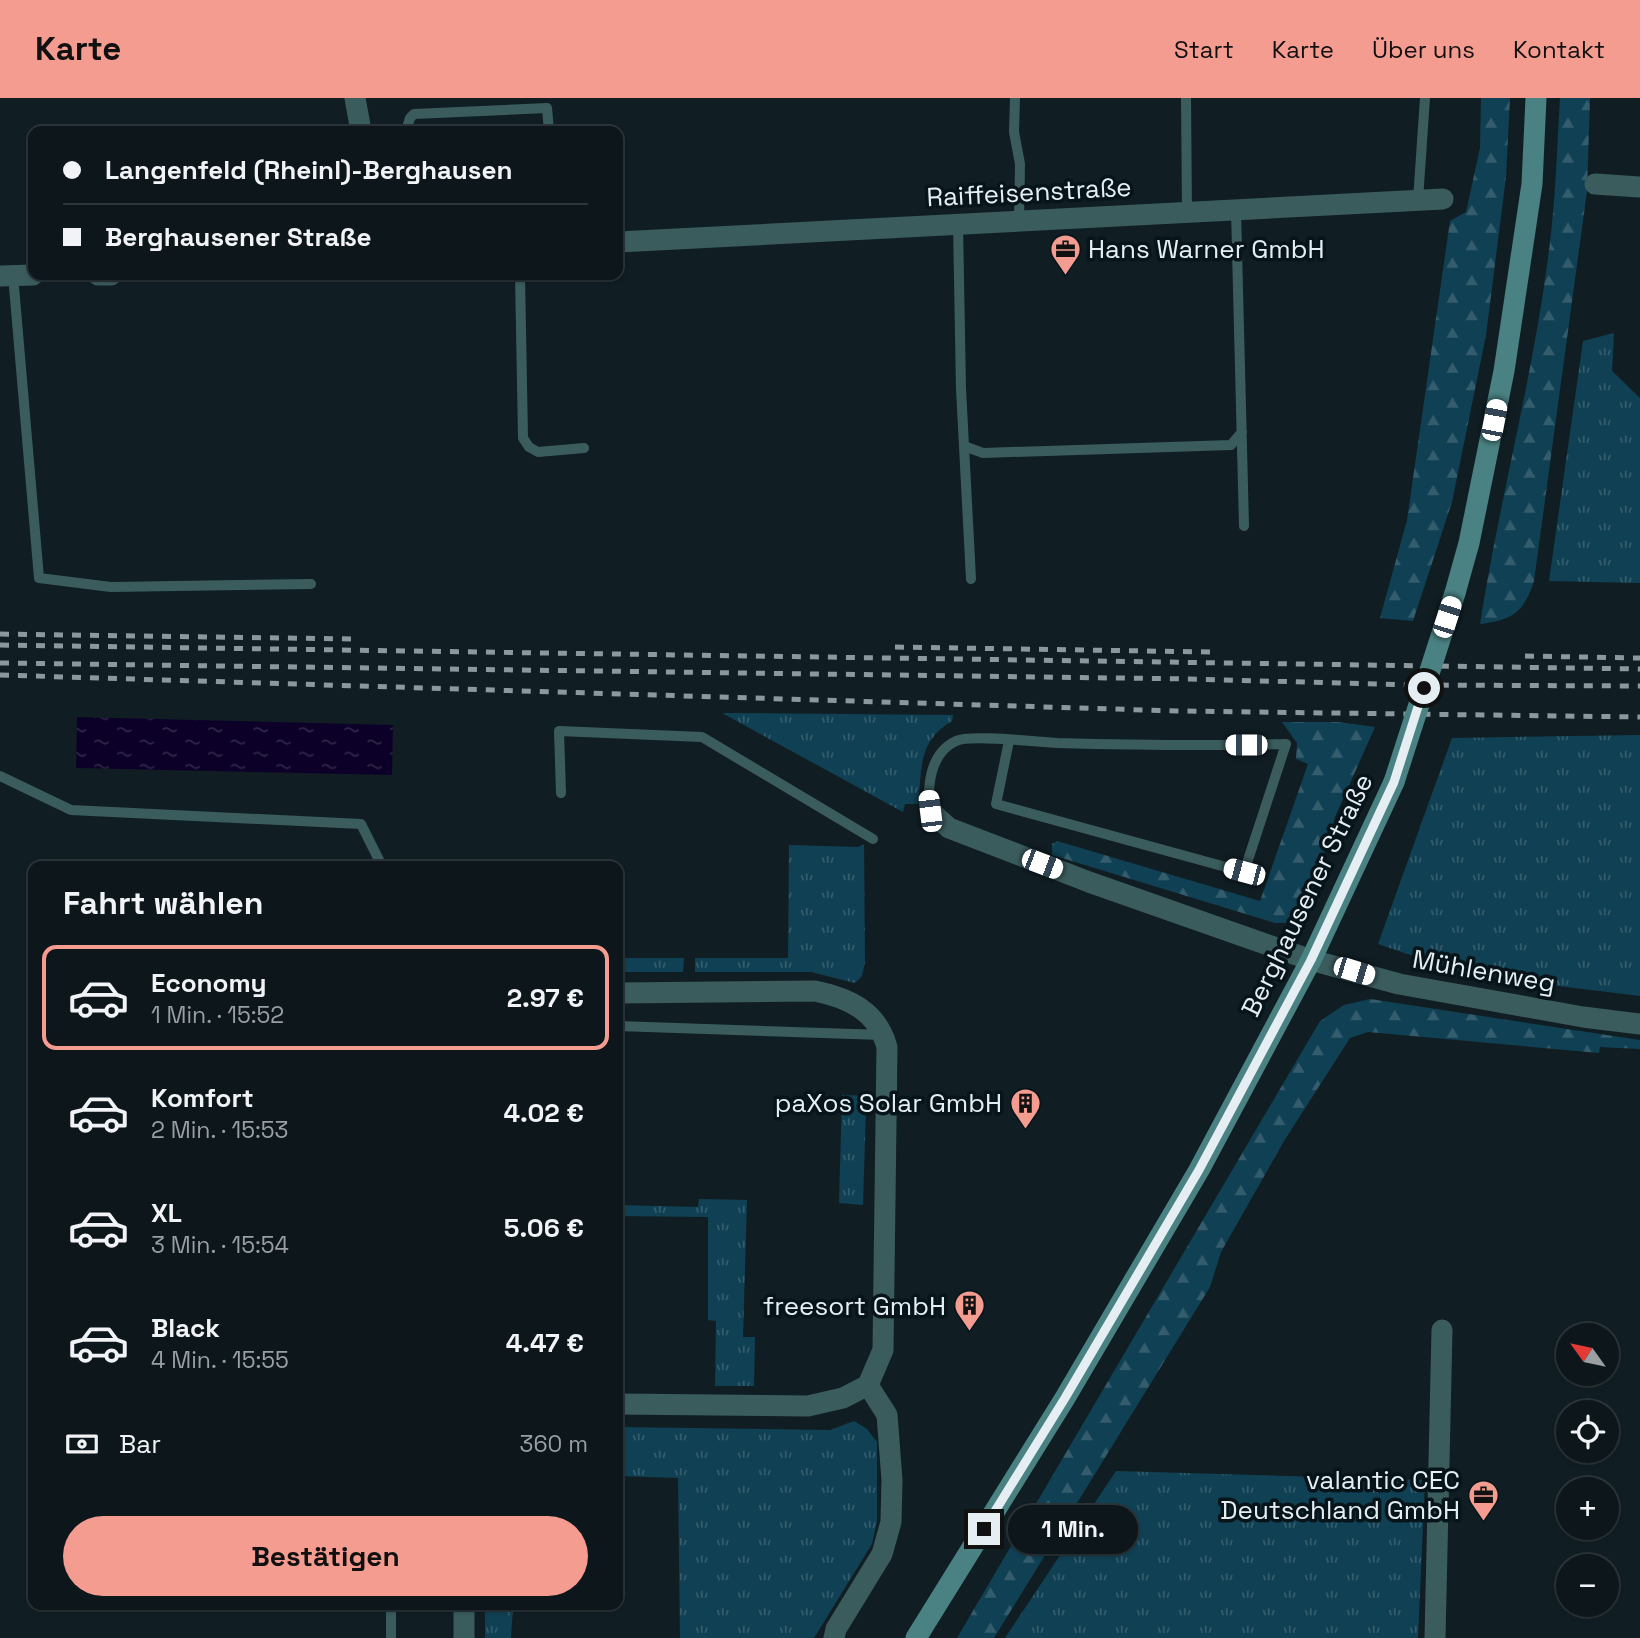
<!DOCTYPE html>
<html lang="de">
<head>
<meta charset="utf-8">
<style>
  :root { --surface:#0c161b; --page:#1a2328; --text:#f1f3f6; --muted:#9a9fa3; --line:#2c353a; --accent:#f59c90 }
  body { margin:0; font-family:"Space Grotesk",sans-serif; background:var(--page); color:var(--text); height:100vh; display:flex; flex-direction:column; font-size:26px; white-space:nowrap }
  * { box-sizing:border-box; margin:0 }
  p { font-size:23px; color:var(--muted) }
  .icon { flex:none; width:38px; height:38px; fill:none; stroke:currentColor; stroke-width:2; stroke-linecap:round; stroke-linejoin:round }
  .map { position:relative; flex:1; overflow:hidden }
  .details { position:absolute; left:28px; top:763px; width:595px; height:749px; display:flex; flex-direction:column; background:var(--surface); border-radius:14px; box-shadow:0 2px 5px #0004,0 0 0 2px var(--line) }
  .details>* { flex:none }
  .top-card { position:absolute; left:28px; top:28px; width:595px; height:154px; border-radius:14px; box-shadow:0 2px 5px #0004,0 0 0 2px var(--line); display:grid; align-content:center; height:154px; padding:0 35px; background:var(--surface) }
  .needle { width:46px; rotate:303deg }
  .tools { position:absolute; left:1556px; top:1225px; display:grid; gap:14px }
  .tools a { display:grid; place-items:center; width:63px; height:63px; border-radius:50%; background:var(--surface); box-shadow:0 2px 5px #0004,0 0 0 2px var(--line); font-size:35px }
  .end { position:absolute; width:32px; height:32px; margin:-16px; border:9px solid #e5eef3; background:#111; box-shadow:0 0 0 4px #111 }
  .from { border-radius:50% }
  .bubble { position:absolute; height:49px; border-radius:24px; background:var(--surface); box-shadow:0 2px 5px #0004,0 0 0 2px var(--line); font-size:23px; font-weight:700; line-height:49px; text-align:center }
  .car { position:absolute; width:21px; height:42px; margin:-21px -10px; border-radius:9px; box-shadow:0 0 5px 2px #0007; background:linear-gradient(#fff 24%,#345 0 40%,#fff 0 76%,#345 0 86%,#fff 0) }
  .top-card b { display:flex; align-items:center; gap:24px; height:66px; font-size:26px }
  .top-card b+b { border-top:2px solid var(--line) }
  .top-card i { width:18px; height:18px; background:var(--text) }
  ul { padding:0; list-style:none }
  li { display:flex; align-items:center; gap:21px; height:105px; margin:0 14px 10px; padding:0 21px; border:4px solid transparent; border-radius:14px }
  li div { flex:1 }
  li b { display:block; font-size:26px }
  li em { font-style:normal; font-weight:700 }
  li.selected { border-color:var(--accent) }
  li>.icon { width:63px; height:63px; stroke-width:1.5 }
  h2 { padding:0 35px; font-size:32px; line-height:84px }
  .pay { display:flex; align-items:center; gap:18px; height:77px; padding:0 35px; font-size:26px }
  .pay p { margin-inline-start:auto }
  .primary-button { display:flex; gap:14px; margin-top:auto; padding:14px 35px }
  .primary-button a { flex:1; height:80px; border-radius:42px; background:var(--accent); color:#111; font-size:28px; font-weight:700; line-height:80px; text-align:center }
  header { display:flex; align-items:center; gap:42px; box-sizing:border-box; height:98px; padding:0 35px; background:var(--accent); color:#111 }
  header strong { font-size:33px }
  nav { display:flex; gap:38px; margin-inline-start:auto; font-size:24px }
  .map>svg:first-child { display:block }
</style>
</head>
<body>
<header>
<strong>Karte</strong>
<nav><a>Start</a><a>Karte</a><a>Über uns</a><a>Kontakt</a></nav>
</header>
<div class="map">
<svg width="1640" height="1540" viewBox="0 0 1640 1540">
  <defs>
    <pattern id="grass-tufts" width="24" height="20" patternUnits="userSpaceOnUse" patternTransform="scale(1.75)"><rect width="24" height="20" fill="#104053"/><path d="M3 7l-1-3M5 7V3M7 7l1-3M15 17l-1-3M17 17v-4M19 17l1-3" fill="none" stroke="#335c6c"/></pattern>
    <pattern id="forest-firs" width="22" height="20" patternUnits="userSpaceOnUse" patternTransform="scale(1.75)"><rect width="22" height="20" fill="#104053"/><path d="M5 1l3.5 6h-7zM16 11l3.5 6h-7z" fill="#335c6c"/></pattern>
    <pattern id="water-ripples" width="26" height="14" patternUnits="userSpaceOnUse" patternTransform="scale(1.75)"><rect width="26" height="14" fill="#0d0028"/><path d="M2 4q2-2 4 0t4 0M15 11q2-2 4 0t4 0" fill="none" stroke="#302648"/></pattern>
  </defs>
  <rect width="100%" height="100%" fill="#101e24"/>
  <!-- grass -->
  <path fill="url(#grass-tufts)" d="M1614,235L1612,273L1640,300V485L1549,483L1583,243Z
    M722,615L953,617L952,623C918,643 922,670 918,706H905L903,714Z
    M1640,637V898L1470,877L1378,846L1452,640Z
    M864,746L865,864L862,878L855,885L811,874H695V860H788L789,747L858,749Z
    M618,860H684L683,874H618Z
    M842,997L871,998L870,1007L866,1010L863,1107L839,1105Z
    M699,1101L747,1102L743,1239H755L754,1288H715L716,1223L708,1222V1119L618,1118V1107L698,1109Z
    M854,1323L867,1331L877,1344V1423L872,1446L814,1540H680L678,1380L618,1378V1329L830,1332Z
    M1116,1373L1425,1382L1418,1540H1005Z
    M485,1507H513L511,1540H485Z"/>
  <!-- forest -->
  <path fill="url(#forest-firs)" d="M1481,0H1510L1506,79L1486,237L1452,404L1413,523L1380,520L1407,422L1450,123L1466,114L1480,50Z
    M1560,0H1590L1587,93L1534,483C1524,514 1513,522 1480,526C1500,398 1535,272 1550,144C1556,96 1557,48 1560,0Z
    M1282,624H1338L1375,629L1335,719L1310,801L1298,818L1288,825H1275L1052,757V746L1057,743L1260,803L1308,666L1296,661L1297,645Z
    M1370,901L1640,942V951L1600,949L1599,955L1368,934L1350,940L1284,1043L1221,1154L1210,1189L994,1540H957L1320,923L1344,907Z"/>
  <!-- water -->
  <path fill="url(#water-ripples)" d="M77,619L393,627L392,677L76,670Z"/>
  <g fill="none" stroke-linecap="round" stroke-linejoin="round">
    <!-- lane -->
    <path stroke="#3b5c5d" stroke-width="10" d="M1015,0L1014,34L1020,66L1019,123
      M1186,0L1187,114
      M406,33L410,20L414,16L547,10L549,33
      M1418,102L1425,0
      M1236,112L1244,428
      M958,126L961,291L971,481
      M13,177L39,480L111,489L311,486
      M520,177L523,340L529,349L538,354L584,350
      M964,348L983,355L1231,347L1242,334
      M0,678L71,712L361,726L382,768
      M561,695L559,633L702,639L873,741
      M930,713C927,688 930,655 956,643C969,636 1037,644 1057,645C1133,647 1210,648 1286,646L1244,774L996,706L1009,643
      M618,928L883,937
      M391,1540V1507"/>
    <!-- street -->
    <path stroke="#3b5c5d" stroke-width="21" d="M355,0L361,33
      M1595,86L1640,89
      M618,144L1443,101
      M98,177H111
      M0,178L33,177
      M930,713L949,730L1089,784L1311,862L1399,886L1583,919L1640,926
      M618,895L815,893C849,900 877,913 887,949L883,1252L868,1287L843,1300L808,1308L618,1306
      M464,1540V1507
      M834,1540L836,1531L882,1456L891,1424L892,1382L887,1317L868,1287
      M1435,1540L1442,1232"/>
    <!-- secondary -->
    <path stroke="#4a8182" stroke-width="21" d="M1455,495L1469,445L1504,273L1532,86L1536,0
      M916,1540L1065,1300L1199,1072L1311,862L1394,684"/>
    <!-- rail -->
    <path stroke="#8d989d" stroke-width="5" stroke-dasharray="9 9" stroke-linecap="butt" d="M0,536L352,541
      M0,547L1640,571
      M895,549L1210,554
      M1525,558L1640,560
      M0,565L1190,581L1412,587L1640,588
      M0,577L1178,613L1640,619"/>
    <!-- secondary-bridge -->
    <path stroke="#4a8182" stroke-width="21" d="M1394,684L1455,495"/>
  </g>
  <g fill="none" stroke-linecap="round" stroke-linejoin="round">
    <!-- route -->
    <path stroke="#e5eef3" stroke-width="9" d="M984,1431L1065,1300L1199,1072L1311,862L1394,684L1424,590"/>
  </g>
  <!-- icons -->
  <defs>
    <symbol id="office-pin" viewBox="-11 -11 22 30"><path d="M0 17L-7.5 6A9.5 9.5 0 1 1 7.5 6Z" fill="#f59c90" stroke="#07151b"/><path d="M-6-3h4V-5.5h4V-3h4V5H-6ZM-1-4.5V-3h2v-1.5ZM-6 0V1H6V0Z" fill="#111"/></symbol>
    <symbol id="building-pin" viewBox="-11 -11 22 30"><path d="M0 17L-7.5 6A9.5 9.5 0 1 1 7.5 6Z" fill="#f59c90" stroke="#07151b"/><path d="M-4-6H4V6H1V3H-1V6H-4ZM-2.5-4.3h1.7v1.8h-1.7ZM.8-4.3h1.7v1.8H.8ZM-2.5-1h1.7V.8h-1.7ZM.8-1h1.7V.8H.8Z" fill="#111"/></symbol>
  </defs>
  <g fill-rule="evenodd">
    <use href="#office-pin" x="1048" y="134" width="35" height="47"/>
    <use href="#building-pin" x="1008" y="988" width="35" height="47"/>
    <use href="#building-pin" x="952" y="1190" width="35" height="47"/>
    <use href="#office-pin" x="1466" y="1380" width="35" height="47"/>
  </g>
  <g text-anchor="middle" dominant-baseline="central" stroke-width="7" stroke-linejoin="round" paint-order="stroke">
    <!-- street labels -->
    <g font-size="26" fill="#e5eef3" stroke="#07151b">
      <text transform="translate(1029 94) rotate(-3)">Raiffeisenstraße</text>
      <text transform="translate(1307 797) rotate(-64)">Berghausener Straße</text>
      <text transform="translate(1484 873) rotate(10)">Mühlenweg</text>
    </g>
    <!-- poi labels -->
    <g font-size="26" fill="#e5eef3" stroke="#07151b" text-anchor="end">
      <text x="1088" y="151" text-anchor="start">Hans Warner GmbH</text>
      <text x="1002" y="1005">paXos Solar GmbH</text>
      <text x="946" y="1208">freesort GmbH</text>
      <text x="1460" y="1382">valantic CEC<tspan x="1460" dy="30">Deutschland GmbH</tspan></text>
    </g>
  </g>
</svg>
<div class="tools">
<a><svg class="needle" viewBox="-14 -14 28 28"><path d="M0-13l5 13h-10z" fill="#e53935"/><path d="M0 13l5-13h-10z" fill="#9a9fa3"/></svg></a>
<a><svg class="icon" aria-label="locate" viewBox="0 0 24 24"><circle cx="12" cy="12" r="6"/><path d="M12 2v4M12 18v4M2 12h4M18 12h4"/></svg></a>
<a>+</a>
<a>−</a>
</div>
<i class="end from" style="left:1424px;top:590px"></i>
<i class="end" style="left:984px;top:1431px"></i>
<div class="bubble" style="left:1008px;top:1407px;width:130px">1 Min.</div>
<i class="car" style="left:1494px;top:322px;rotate:11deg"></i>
<i class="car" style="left:1447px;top:519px;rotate:18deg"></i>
<i class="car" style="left:1246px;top:647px;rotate:270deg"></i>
<i class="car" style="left:930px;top:713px;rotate:353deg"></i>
<i class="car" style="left:1042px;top:766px;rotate:111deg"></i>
<i class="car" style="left:1244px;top:774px;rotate:285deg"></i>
<i class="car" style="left:1354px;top:873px;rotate:107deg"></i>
<div class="top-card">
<b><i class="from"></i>Langenfeld (Rheinl)-Berghausen</b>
<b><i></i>Berghausener Straße</b>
</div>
<section class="details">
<h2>Fahrt wählen</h2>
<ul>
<li class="selected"><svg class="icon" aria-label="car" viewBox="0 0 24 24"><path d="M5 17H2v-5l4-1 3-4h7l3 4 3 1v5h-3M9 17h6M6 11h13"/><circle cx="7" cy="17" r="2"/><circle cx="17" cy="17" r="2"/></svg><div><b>Economy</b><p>1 Min. · 15:52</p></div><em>2.97 €</em></li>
<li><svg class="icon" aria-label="car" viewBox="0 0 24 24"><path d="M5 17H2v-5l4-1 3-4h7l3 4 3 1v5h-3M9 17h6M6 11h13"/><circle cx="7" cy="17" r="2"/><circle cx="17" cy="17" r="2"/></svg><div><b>Komfort</b><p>2 Min. · 15:53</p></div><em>4.02 €</em></li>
<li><svg class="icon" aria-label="car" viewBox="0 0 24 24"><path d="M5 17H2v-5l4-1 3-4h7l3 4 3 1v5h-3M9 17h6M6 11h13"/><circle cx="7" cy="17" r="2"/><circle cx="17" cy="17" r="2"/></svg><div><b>XL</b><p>3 Min. · 15:54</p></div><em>5.06 €</em></li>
<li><svg class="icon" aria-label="car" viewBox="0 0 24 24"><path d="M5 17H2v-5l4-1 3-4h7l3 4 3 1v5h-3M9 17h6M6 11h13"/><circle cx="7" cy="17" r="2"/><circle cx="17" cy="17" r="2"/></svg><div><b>Black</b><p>4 Min. · 15:55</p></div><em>4.47 €</em></li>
</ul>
<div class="pay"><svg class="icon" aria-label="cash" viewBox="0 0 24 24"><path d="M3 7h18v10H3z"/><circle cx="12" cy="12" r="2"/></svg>Bar<p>360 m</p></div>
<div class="primary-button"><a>Bestätigen</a></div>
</section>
</div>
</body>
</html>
